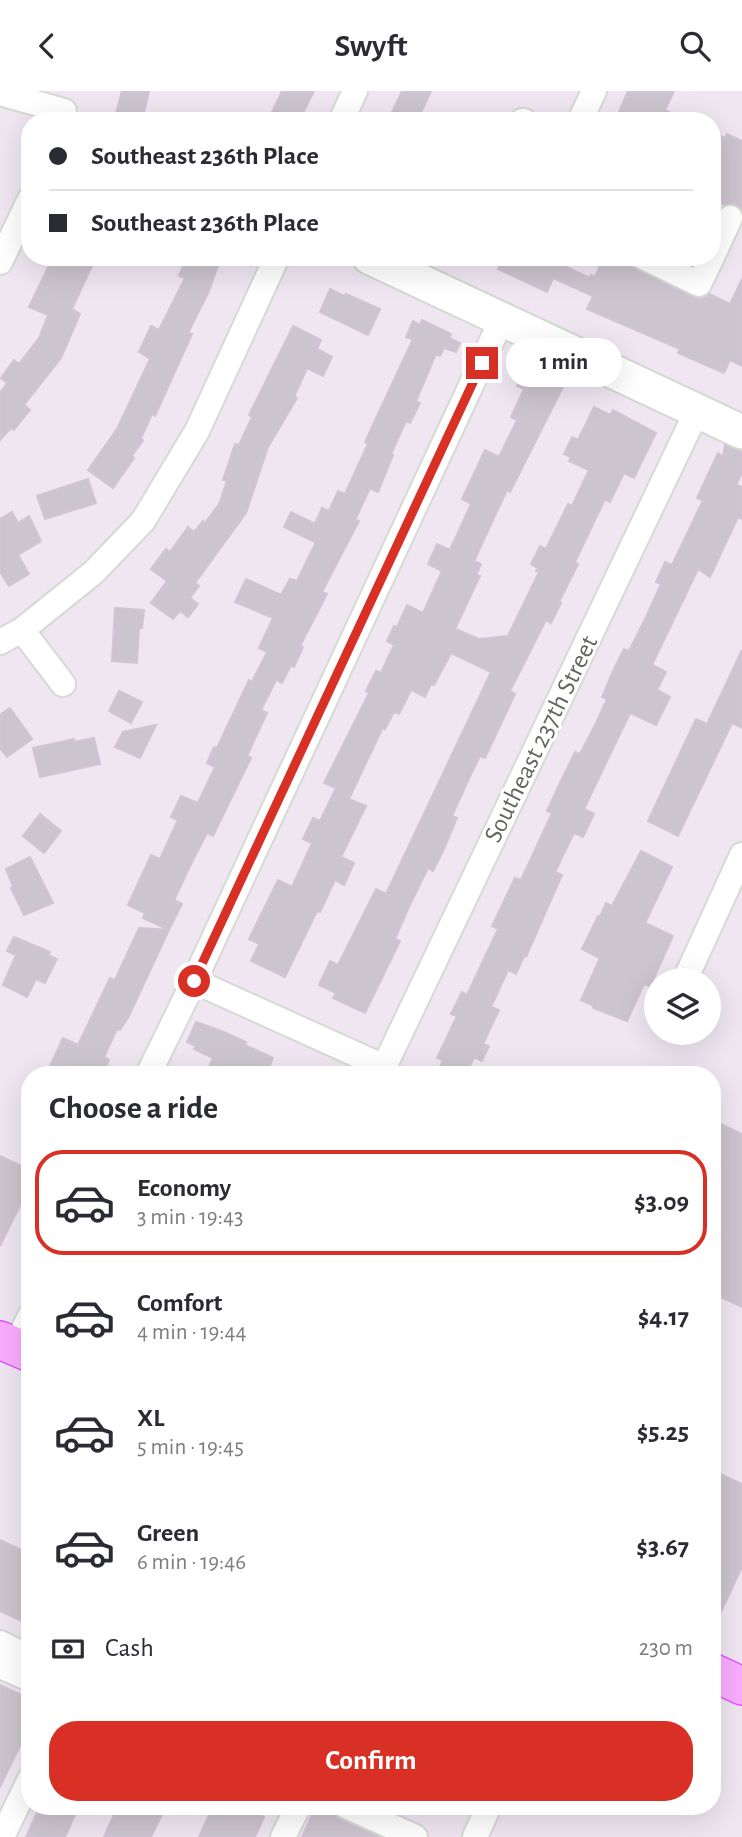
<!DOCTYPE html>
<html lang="en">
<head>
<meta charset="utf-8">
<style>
  :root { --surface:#fff; --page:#f2f2f3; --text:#2b2b33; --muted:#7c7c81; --line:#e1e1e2; --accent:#d93025 }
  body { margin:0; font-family:"Alegreya Sans",sans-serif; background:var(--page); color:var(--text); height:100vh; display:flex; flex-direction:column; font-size:26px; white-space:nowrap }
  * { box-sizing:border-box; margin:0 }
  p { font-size:23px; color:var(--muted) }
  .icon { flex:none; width:38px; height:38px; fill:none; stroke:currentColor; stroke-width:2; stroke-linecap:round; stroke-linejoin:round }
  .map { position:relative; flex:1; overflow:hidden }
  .details { position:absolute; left:21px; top:975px; width:700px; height:749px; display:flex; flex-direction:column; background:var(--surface); border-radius:28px; box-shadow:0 7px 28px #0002 }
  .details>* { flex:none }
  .banner { position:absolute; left:21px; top:21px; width:700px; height:154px; border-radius:28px; box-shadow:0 7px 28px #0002; display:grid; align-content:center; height:154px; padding:0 28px; background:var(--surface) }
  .buttons { position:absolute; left:644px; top:877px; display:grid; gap:14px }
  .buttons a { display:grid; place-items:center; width:77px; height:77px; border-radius:50%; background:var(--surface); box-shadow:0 7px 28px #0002; font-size:35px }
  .end { position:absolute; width:32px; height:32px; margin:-16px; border:9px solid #d93025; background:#fff; box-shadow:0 0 0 4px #fff }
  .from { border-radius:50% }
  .bubble { position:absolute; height:49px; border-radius:24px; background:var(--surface); box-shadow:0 7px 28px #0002; font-size:23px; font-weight:700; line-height:49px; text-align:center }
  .banner b { display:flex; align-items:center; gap:24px; height:66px; font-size:26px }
  .banner b+b { border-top:2px solid var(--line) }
  .banner i { width:18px; height:18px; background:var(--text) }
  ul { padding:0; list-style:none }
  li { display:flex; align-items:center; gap:21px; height:105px; margin:0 14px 10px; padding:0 14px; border:4px solid transparent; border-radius:28px }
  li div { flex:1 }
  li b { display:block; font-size:26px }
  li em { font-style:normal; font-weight:700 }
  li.current { border-color:var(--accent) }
  li>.icon { width:63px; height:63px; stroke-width:1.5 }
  h2 { padding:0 28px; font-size:32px; line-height:84px }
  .pay { display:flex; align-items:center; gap:18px; height:77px; padding:0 28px; font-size:26px }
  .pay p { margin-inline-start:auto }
  .button { display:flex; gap:14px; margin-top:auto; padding:14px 28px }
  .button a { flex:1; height:80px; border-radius:28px; background:var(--accent); color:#fff; font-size:28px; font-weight:700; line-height:80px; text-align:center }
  header { display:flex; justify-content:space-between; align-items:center; height:91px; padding:0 28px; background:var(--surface); font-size:32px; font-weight:700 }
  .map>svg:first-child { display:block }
</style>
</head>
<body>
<header><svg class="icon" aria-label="back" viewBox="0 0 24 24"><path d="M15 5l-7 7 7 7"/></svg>Swyft<svg class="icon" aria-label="search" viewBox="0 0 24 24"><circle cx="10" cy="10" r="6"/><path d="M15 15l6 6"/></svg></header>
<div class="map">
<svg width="742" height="1746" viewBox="0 0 742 1746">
  <rect width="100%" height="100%" fill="#efe6f1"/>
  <!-- building -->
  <path fill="#ccc4ce" stroke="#d2c3d6" stroke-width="2" d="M122,0H149L142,30H114Z
    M282,0H314L299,30H268Z
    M402,0H431L417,30H388Z
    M628,0H674L665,19L689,30H615Z
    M712,41L725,47L727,43L742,50V118L736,113L725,114L712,108Z
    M53,166H96L72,218L80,223L61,267L24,314L30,319L14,339L11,337L0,349V302L7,292L1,287L14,269L19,273L39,247L48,224L29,216Z
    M187,166H221L209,200L188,242L192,243L155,325L152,323L141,347L143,349L132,365L134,367L113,397L88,379L117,338L150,268L139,261L151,235L159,239L185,187L179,185Z
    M503,166H559L557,172L590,187L591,184L595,186L604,166H628L630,174L637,179L693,206L701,208L709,203L730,213L742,188V275L730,269L724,282L692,268L678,262L680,258L587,218L593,205L553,187L547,201L498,178Z
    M330,198L344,205L346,203L380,218L368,244L320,221Z
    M422,229L451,243L449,247L460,252L456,261L444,257L440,265L436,263L416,310L420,312L410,332L406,330L391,363L393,364L378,401L370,397L355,429L359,430L322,501L327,503L300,555L303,556L294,576L291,574L282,592L276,589L261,619L267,622L247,665L251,667L213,745L207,742L193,769L174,809L182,813L169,839L143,827L145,822L128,814L151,764L160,768L178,729L171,726L181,705L198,712L215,676L207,672L214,656L217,657L249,589L252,591L267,561L259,557L273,527L235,511L246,488L281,504L290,488L297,490L315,453V451L284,436L291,421L315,433L322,417L329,420L338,400L345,403L368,353L365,351L413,248L406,246L413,230L420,234Z
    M293,235L321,249L317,258L332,266L323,285L307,277L294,306L297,307L268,356L246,422L195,492L199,495L190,507L198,513L188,526L180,520L173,528L151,512L167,490L151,478L166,458L170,461L188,436L194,441L203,430L205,432L219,413L227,390L223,389L235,353L239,354L252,326L249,324Z
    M527,274L565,292L510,401L507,399L474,470L481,473L476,484L480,485L455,538L479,548L508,545L539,481L536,480L538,477L531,473L540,455L546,458L568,413L572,415L589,379L569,370L571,366L564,363L572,346L578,349L594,316L610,324L613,319L656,342L634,387L624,382L610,411L605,408L575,471L578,473L559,511L561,512L551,532L546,529L510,600L515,603L485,667L480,665L466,694L452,725L457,727L444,758L433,780L428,777L408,818L395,848L400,850L365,922L333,907L336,902L319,894L330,870L338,874L376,798L386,803L491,581L451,562L434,594L431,593L425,606L411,599L399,623L394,621L385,638L383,636L349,708L366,715L341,766L354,772L344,794L335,789L320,821L317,820L285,886L251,870L259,853L249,848L278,789L292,796L312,752L303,748L313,727L320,730L336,697L324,692L369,602L366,600L376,580L381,582L394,554L387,550L394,535L397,536L407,514L423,522L442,480L428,473L437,453L450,459L471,413L462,408L485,359L499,366L517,329L511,326L524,298L517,295Z
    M725,354L742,361V382L736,394L742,396V428L738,426L710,486L698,478L652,574L666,581L657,599L670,606L656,634L630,622L584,718L594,723L583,746L574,742L555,781L562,784L526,866V861L516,883L508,879L491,916L499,919L483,953L489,955L482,970L474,966L466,984H436L443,969L437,967L457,925L451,923L462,901L467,904L498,838L492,835L515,787L521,789L552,722L547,720L560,692L575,661L580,663L596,632L607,608L602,606L614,578L624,558L629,560L645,528L661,493L656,491L665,471L672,474L703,409L697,407L718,362L723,366Z
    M88,388L96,412L45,428L37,405Z
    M12,421L18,432L29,425L41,450L18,464L29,483L9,495L0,481V428Z
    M115,517L144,519L142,537H139L137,572L112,570Z
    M742,559V637L732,632L678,745L648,730L696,628L707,633Z
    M119,600L142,611L131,632L109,620Z
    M10,617L32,648L7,666L0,657V624Z
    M156,634L140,667L115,656L123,641Z
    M94,647L100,673L40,686L33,657L74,648V651Z
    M40,723L61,740L44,762L23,745Z
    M641,760L672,776L645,832L673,845L650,896L644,893L627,930L593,917L594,915L581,909L600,867L582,858L598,825L600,826L606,812L612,815Z
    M30,766L53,812L24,824L11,797L13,796L6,778Z
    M139,837L169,839L129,925L120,939L117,938L104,966L109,969L102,984H46L63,947L78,954L110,887L115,889Z
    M14,846L50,861L48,864L57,868L45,892L36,888L27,906L3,894L16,864L7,860Z
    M196,931L224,941L246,951L245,954L273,967L266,984H225L209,976L213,967L194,958L196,955L187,951Z
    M712,1029L742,1043V1216L712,1202Z
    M0,1065L30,1079V1104L26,1102L0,1155Z
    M712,1379L742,1393V1476L712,1540Z
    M0,1449L30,1463V1534L0,1520Z
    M0,1594L30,1608V1634L0,1696Z
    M40,1715H79L65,1746H26Z
    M118,1715H166L151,1746H104Z
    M213,1715H240L264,1726L255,1746H199Z
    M316,1715L333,1721L340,1729L379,1746H302Z"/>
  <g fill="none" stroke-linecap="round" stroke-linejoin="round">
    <defs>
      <path id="street" d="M3,3L64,20
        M341,30L355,0
        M522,30H524
        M580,30L594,0
        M643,166L699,193L712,166
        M712,166L730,127
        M0,171L30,108
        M22,539L63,593
        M0,551L22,539L94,481L143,430L197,340L277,166
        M685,889L742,764
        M194,890L384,976L697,320
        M148,984L194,890L501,230
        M15,1256L30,1225
        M0,1552L30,1567
        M0,1575L30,1588
        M346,1715L415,1746
        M2,1746L30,1688
        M283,1746L296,1720
        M475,1746L489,1715"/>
      <path id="secondary" d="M369,166L742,341"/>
      <path id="primary" d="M0,1249L30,1262
        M712,1581L742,1595"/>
    </defs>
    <!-- street casing -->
    <use href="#street" stroke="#d5dad3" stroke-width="28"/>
    <!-- secondary casing -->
    <use href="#secondary" stroke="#d2d9d0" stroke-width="37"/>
    <!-- primary casing -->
    <use href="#primary" stroke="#de53fc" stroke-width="40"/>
    <!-- street -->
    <use href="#street" stroke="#fff" stroke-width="24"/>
    <!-- secondary -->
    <use href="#secondary" stroke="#fff" stroke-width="33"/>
    <!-- primary -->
    <use href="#primary" stroke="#faacff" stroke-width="37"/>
  </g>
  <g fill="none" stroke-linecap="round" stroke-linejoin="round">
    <!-- route -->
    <path stroke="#d93025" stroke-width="9" d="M194,890L482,272"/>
  </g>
  <g text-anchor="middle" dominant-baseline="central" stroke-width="6" stroke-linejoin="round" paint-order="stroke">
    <!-- street labels -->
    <g font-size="26" fill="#60675d" stroke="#fff">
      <text transform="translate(541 648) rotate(-64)">Southeast 237th Street</text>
    </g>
  </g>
</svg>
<div class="buttons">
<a><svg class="icon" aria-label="layers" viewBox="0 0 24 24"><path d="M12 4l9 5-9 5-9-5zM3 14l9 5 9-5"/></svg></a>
</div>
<i class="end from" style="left:194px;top:890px"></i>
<i class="end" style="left:482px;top:272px"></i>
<div class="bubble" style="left:506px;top:247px;width:116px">1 min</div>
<div class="banner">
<b><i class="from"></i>Southeast 236th Place</b>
<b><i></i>Southeast 236th Place</b>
</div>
<section class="details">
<h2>Choose a ride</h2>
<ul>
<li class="current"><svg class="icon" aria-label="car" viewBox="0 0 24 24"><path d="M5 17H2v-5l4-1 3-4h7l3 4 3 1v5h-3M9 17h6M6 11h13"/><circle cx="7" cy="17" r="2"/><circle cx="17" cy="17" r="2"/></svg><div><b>Economy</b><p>3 min · 19:43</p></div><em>$3.09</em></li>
<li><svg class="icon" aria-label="car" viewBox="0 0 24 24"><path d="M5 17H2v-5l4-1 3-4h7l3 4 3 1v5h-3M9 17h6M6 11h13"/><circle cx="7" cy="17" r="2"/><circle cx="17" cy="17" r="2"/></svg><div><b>Comfort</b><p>4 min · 19:44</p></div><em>$4.17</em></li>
<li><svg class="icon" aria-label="car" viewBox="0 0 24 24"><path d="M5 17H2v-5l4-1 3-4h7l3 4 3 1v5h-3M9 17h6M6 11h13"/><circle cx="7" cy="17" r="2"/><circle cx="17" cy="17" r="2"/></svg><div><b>XL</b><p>5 min · 19:45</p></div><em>$5.25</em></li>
<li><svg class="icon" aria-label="car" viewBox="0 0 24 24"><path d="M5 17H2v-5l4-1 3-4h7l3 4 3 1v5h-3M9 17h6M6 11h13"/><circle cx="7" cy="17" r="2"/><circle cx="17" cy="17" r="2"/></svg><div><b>Green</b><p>6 min · 19:46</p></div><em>$3.67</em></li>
</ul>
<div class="pay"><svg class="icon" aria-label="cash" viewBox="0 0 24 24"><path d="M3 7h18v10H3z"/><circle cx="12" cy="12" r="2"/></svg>Cash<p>230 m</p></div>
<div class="button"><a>Confirm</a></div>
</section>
</div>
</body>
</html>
